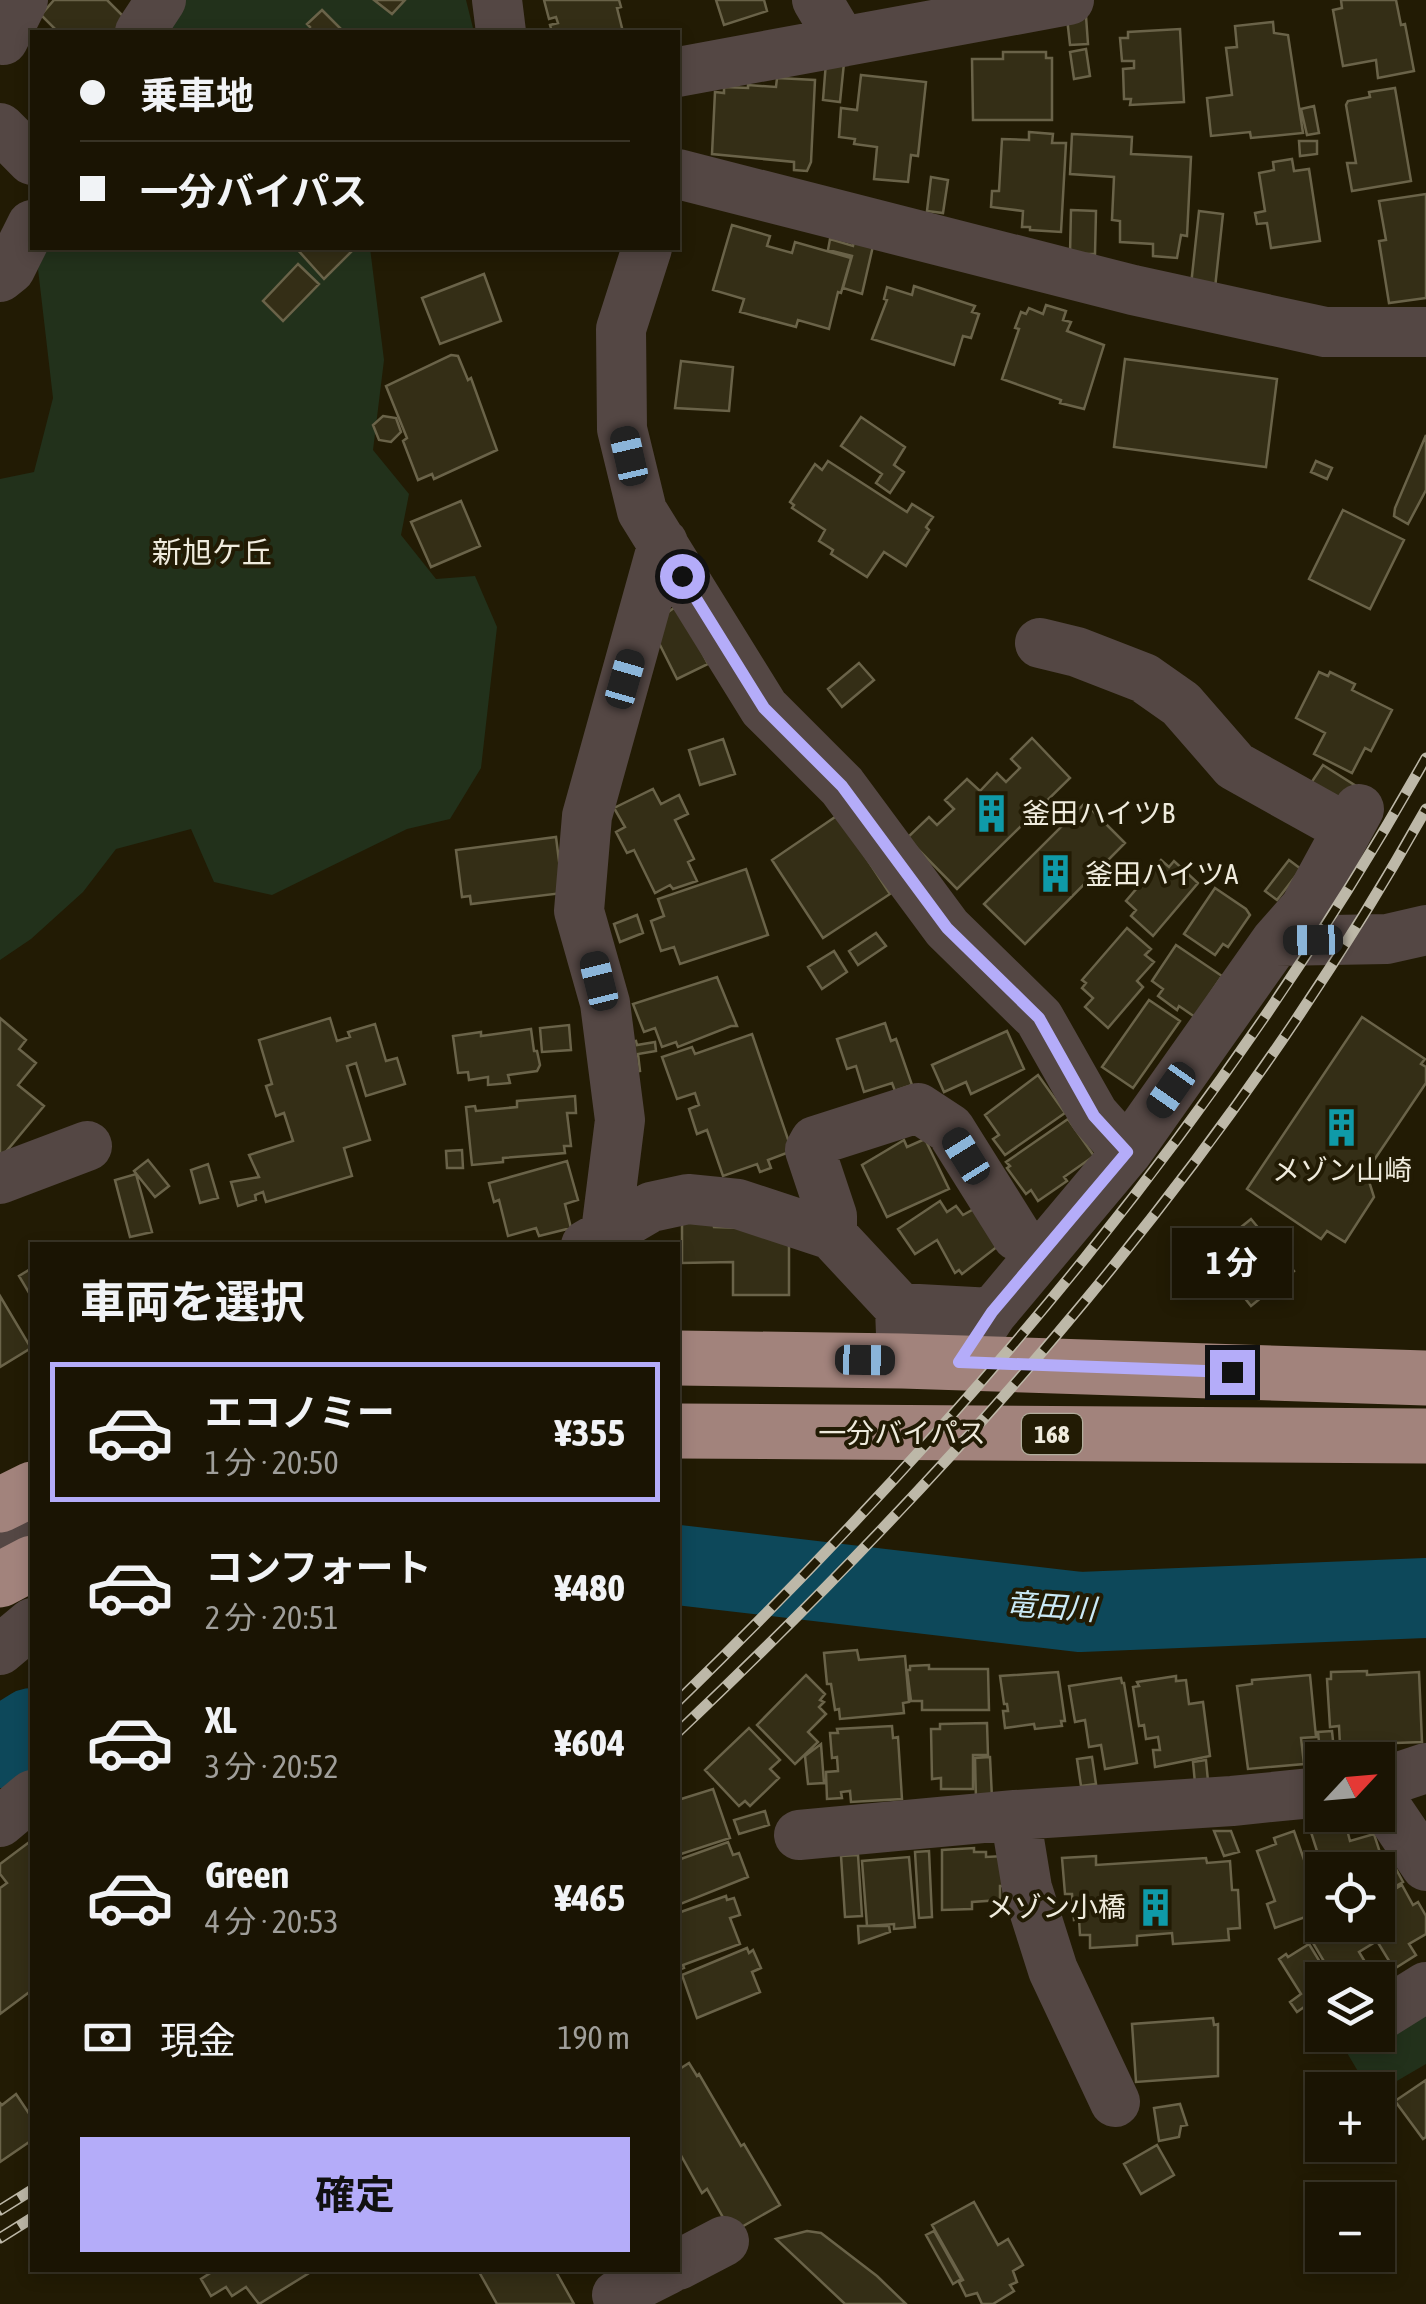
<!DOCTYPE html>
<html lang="ja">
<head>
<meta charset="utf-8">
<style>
  :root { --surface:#1a1403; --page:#272112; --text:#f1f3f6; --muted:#9f9e9a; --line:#383325; --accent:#b4acf9 }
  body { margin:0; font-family:"Asap Condensed","Noto Sans JP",sans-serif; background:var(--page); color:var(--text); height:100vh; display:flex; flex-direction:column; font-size:38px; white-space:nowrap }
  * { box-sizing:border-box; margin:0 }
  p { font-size:32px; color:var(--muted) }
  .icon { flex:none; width:55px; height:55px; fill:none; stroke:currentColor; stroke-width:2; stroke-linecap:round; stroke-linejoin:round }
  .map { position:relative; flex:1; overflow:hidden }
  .drawer { position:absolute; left:30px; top:1242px; width:650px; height:1030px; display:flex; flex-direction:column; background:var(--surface); border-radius:0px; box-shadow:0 5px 15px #0003,0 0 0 2px var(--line) }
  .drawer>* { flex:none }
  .hud { position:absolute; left:30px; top:30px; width:650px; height:220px; border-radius:0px; box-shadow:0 5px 15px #0003,0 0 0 2px var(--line); display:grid; align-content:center; height:220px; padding:0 50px; background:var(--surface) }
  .needle { width:65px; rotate:64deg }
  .controls { position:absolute; left:1305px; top:1742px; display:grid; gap:20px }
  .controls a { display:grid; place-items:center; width:90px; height:90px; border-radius:0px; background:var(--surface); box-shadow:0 5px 15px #0003,0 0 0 2px var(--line); font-size:50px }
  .end { position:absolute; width:45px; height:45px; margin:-22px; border:12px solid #b4acf9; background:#111; box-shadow:0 0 0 5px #111 }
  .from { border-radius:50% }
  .bubble { position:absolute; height:70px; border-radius:0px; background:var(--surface); box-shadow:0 5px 15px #0003,0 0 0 2px var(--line); font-size:32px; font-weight:700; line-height:70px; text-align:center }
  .car { position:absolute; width:30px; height:60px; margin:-30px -15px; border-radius:12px; box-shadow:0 0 8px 2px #0007; background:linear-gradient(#222 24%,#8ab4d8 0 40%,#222 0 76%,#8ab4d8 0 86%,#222 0) }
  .hud b { display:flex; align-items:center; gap:35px; height:95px; font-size:38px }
  .hud b+b { border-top:2px solid var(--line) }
  .hud i { width:25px; height:25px; background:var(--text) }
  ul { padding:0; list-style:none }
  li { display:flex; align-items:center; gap:30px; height:140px; margin:0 20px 15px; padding:0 30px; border:5px solid transparent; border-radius:0px }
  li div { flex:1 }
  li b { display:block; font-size:38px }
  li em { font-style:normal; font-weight:700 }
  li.selected { border-color:var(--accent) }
  li>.icon { width:90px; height:90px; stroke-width:1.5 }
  h2 { padding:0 50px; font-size:45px; line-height:120px }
  .pay { display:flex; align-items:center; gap:25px; height:110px; padding:0 50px; font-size:38px }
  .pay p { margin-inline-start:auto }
  .primary-button { display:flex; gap:20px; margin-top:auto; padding:20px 50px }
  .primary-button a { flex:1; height:115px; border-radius:0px; background:var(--accent); color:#111; font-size:40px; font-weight:700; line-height:115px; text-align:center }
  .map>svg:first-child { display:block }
</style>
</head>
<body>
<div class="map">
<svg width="1426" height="2304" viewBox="0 0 1426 2304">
  <rect width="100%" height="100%" fill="#221b04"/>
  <!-- green -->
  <path fill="#22311b" d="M177,0H466L474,32H156Z
    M47,248H370L384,360L373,450L409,494L401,535L436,579L475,576L497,627L481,768L450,819L407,829L272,895L214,882L191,829L116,849L83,892L31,939L0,960V479L34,472L53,398L38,269Z
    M1426,1996V2064L1378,2092L1369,2090L1343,2046L1362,2035H1378Z"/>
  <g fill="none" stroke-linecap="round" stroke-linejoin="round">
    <!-- river -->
    <path stroke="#0d485a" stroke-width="80" d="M678,1565L1080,1612L1426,1598
      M0,1748L32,1728"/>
  </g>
  <!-- building -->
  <path fill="#342e16" stroke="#6a6349" stroke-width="2.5" d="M54,0H107L130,23L121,32H58L41,15Z
    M374,0H405L392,14Z
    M544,0H619L621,7L617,8L623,32H552L550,25L558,23L556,17L549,19Z
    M716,0H764L767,11L724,25Z
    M1341,0H1396L1401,25L1405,24L1414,71L1378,78L1376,60L1343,66L1333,10L1342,8Z
    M322,10L343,31L342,32L307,31L310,27L307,24Z
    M1086,16L1088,44L1070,45L1067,18Z
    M1273,22L1274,33L1288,35L1303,133L1251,138L1250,132L1211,136L1207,98L1232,95L1226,48L1237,47L1235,26Z
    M1180,29L1184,102L1130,105L1131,99H1124L1123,69L1134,68V61H1122L1120,38H1128V32Z
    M1086,49L1090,76L1074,79L1070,52Z
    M1003,52H1046V58H1052V120H973L972,59H1003Z
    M826,62L844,63L840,102L823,100Z
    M861,75L926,82L918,156L911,155L908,182L874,179L877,147L854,144L855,139L839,137L841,108L857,110Z
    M777,78L815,80L811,162L807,171L794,170V162L712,154L715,92L724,93V87L748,88V85L776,87Z
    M1395,88L1411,181L1352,191L1347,163H1356L1346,105L1348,101L1370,97L1369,92Z
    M1314,106L1319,133L1307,135L1301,109Z
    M1029,132L1053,134L1052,143H1066L1061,232L1030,230V227H1022L1023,211L991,207L992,191H999L1002,139L1029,140Z
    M1072,134L1132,137L1131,154L1191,157L1187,236L1181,235L1177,258L1153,256V244L1120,242V221L1112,220L1114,177L1070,174Z
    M1299,141H1317V154L1300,156Z
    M1292,159L1294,171L1309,169L1320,241L1271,248L1267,223L1257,224L1255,213L1265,211L1259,173L1274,170L1273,162Z
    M931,177L948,180L943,213L927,211Z
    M1426,194V298L1389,303L1379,241L1386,240L1379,201Z
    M1071,210L1096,211L1095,254H1070Z
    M1199,211L1223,214L1215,288L1191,285Z
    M732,225L770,236L767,246L792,253L795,242L851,258L841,293L838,292L829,329L798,320L796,327L740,312L744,299L713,290Z
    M830,239L853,246L854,241L873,246L862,294L843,288L852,256L828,250Z
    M296,248H355L324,279Z
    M298,264L319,284L283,321L263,301Z
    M484,274L501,321L440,344L422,298Z
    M914,286L975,306L972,312L979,314L971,338L963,336L954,365L872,339L887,300L884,299L887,287L912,295Z
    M1046,305L1066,311L1063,320L1071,322L1067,331L1104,345L1084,409L1060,403L1061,400L1002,379L1019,329L1015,328L1021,312L1026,314L1029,308L1043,314Z
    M451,355L458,356L468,380L471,378L497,450L434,479L432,474L418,480L403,441L407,438L386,386Z
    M1125,359L1277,379L1266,467L1114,447Z
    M681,361L733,367L729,411L675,408Z
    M383,416L396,418L401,432L391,442L379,440L373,425Z
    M861,417L905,447L894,465L904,472L890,493L876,483L882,474L841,446Z
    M1426,435V490L1408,524L1394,516L1395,508Z
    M828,461L907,512L912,504L933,517L926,527L929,530L906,566L884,552L867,577L831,554L833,550L819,541L825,530L792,508L794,505L790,502L815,464L822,470Z
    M1316,461L1332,468L1327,479L1311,472Z
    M461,501L480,546L431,567L411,522Z
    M1343,510L1404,540L1370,609L1309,579Z
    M678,605L708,664L677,679L653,631L657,620Z
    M859,663L874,680L842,707L828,689Z
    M1319,672L1328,676L1330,672L1355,684L1352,690L1392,710L1371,751L1365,748L1352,773L1314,754L1325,733L1296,718Z
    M1032,738L1070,778L957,889L907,838L929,817L937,825L954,809L945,800L967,779L980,791L997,773L1006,782L1020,768L1011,759Z
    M723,739L735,774L700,785L689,750Z
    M1323,765L1356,786L1343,807L1309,786Z
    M653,789L661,804L679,795L688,814L675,820L694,859L688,862L697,881L673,889L670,885L655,893L634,850L627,853L616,832L625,827L614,808Z
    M1085,803L1125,843L1025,944L984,904Z
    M838,815L890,894L823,938L772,860Z
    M556,837L563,893L471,904L470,896L462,897L456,850Z
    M1161,860L1169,867L1174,861L1198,883L1153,936L1131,916L1136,910L1126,901Z
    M1289,860L1301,869L1277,900L1265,891Z
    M746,869L768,935L680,964L674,947L661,951L651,921L664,916L658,899Z
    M1215,888L1246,909L1250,915L1228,947L1223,944L1215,955L1184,934Z
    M637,915L643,933L620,942L614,924Z
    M1127,928L1151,949L1145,955L1154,962L1137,981L1143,987L1108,1028L1085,1007L1093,998L1082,988L1086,983L1082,980Z
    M876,933L886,946L858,965L849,951Z
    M1176,945L1222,976L1195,1017L1179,1006L1177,1010L1158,996L1163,989L1152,981Z
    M834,951L847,972L822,989L808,967Z
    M717,977L737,1026H731L678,1047L676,1042L662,1047L655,1028L644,1032L633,1004Z
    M1149,1000L1180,1021L1133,1088L1102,1067Z
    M1362,1017L1425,1059L1421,1064L1426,1067V1083L1366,1172L1374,1197L1345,1242L1327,1231L1321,1239L1247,1189Z
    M0,1018L26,1040L19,1049L36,1063L18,1085L44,1106L0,1159Z
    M330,1018L337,1041L350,1037L348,1032L375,1024L386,1061L397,1058L405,1084L366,1096L356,1063L347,1066L370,1140L344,1148L352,1176L266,1202L263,1192L255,1195L256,1200L238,1206L231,1182L259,1177L249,1155L293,1141L284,1113L276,1116L266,1086L272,1084L259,1040Z
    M885,1023L891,1041L896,1039L912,1085L895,1091L892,1083L864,1092L856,1066L847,1069L837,1039Z
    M569,1025L571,1050L542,1052L540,1028Z
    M531,1029L534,1051H537L540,1065L537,1071L508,1075L510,1083L488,1085V1077L469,1080L468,1072L458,1073L453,1036L481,1032V1036Z
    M1007,1031L1024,1069L971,1094L966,1082L944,1092L932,1065Z
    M752,1034L792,1151L768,1160L771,1168L760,1172L757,1164L723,1176L707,1130L697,1134L689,1109L699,1105L695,1093L677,1099L662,1057L692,1047L695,1054Z
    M636,1041L637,1045L655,1042L656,1051L638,1054L640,1071L622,1074L618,1044Z
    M1038,1075L1065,1113L1005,1155L993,1139L999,1135L985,1115Z
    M575,1096L576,1113H567L571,1146H564L565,1153L503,1158V1162L472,1165L466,1107L475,1106L476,1111L517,1107V1101Z
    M1068,1119L1094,1156L1064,1177L1067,1181L1038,1201L1031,1190L1026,1194L1007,1168L1010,1166L1006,1162Z
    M925,1139L949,1189L887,1217L862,1165L904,1140L907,1147Z
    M462,1150L463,1168H447L446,1151Z
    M148,1160L169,1186L155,1197L134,1171Z
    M567,1161L578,1200L565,1204L571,1228L539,1236L536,1228L508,1236L499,1200L494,1202L489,1183Z
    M208,1164L218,1198L200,1203L191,1170Z
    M136,1174L152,1232L130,1237L115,1180Z
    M940,1201L947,1212L956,1206L963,1215L974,1209L998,1246L962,1274L959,1270L955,1273L937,1240L915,1254L898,1229Z
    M1251,1219L1294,1271L1251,1306L1209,1253Z
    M682,1221H713L714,1227L744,1228L789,1239V1295H733V1262L682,1263Z
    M32,1268V1298L19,1276Z
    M0,1296L31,1348L0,1367Z
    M857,1650L859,1660L905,1656L909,1702L903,1703L904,1713L840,1719L839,1709L835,1710L831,1684H827L824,1653Z
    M929,1665V1669H988L989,1710H922V1701H911L907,1670H910V1666Z
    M1367,1671V1675L1419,1672L1422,1742L1340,1745L1339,1726L1330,1727L1327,1679H1331V1672Z
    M1058,1672L1065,1721H1061L1062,1726L1035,1729L1034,1724L1005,1728L1003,1711H1008L1007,1704H1004L1000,1676Z
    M806,1675L825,1694L820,1700L824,1702L819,1707L826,1714L808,1732L818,1742L795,1764L757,1725Z
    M1310,1675L1316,1737L1301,1738L1304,1764L1248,1769L1237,1686L1252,1684V1680Z
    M1176,1676V1681L1186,1680L1189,1704L1203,1702L1210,1756L1155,1767L1153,1750H1160L1158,1737L1146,1739L1144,1725L1139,1726L1133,1687L1139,1686L1137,1682Z
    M1121,1678L1122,1683H1124L1137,1763L1105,1769L1101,1745L1089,1747L1085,1720L1075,1722L1069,1686Z
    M987,1723L988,1755H973V1789H941V1778L932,1779L931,1729H940V1724Z
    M892,1726L893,1738L898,1737L902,1799L851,1802L850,1791L841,1792L842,1798L827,1799L826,1772L838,1771L837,1757L832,1758L830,1733H838L837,1729Z
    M749,1728L780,1760L770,1769L779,1778L750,1806L745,1801L739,1806L705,1770Z
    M1332,1731L1335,1760L1321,1762L1318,1732Z
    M821,1744L824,1783L808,1784L805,1756Z
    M990,1757L992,1798L976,1800L975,1758Z
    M1092,1757L1096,1784L1081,1786L1077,1759Z
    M1206,1760L1208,1781L1195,1783L1193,1762Z
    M713,1789L730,1838L678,1855V1800Z
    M765,1811L769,1825L739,1834L734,1820Z
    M1344,1818L1350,1841L1374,1834L1386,1871L1378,1874V1870H1323L1310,1829Z
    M1214,1831H1231L1239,1852L1224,1856Z
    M1294,1831L1322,1911L1275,1928L1267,1904L1275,1901L1257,1851L1276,1844L1274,1838Z
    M32,1840V1990L0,2014V1888L7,1883L0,1874V1864Z
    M728,1842L733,1855L739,1853L748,1877L678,1905V1860Z
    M974,1848V1852H986V1857L1004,1856L1006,1886H1000V1900L972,1902V1909L942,1910V1850Z
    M929,1851L932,1917L919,1918L915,1852Z
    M858,1855L862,1916L845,1917L841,1856Z
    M1096,1856V1865L1206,1858L1207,1863L1230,1861L1232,1890H1238L1240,1928L1228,1929L1229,1940L1173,1944L1172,1933L1137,1936V1945L1090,1948V1935H1080L1079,1919L1074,1920L1072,1894H1065L1062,1858Z
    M909,1857L915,1927L894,1929V1924L867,1926L862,1861Z
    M1395,1867L1403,1882L1378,1896V1877Z
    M1402,1885L1413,1905L1418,1902L1426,1916V1934L1409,1944L1416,1955L1394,1969L1377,1941L1359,1952L1376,1980H1335L1313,1943L1345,1925H1378V1899Z
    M726,1896L727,1900L734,1898L740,1915L730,1918L740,1944L683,1965L684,1968L678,1970V1913Z
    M858,1926H889L890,1932L859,1943Z
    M1309,1944L1331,1980H1322L1321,2027L1307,2005L1297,2012L1290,2002L1301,1994L1279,1959L1286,1954L1288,1957Z
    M747,1948L749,1953L753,1950L761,1968L752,1972L760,1992L697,2018L682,1975Z
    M1213,2018L1214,2025L1218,2024V2076L1136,2082L1132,2024Z
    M689,2063L697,2076L699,2074L741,2146L744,2144L780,2205L738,2229L729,2228L707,2189L702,2193L678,2150V2070Z
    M1426,2080V2137L1423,2139L1395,2101Z
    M16,2094L32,2118V2140L0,2162V2103L2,2105Z
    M1180,2104L1187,2125L1181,2126L1179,2137L1159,2141L1154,2108Z
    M1157,2145L1174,2175L1141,2194L1124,2164Z
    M974,2202L998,2245L1008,2239L1023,2265L1013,2271L1017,2282L1010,2285L1014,2291L993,2304H982L977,2293L966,2296L959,2282L963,2280L932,2225Z
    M807,2231L821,2233L877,2276L906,2304H845L776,2239Z
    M934,2231L961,2279L953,2284L926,2235Z
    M215,2270H314L259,2304L246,2287L232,2296L226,2287L211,2296L201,2279Z
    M478,2270H555L574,2304H497Z"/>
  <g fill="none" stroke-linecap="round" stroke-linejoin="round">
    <!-- minor -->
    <path stroke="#544744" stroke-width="50" d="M497,0L501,32
      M817,0L842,42
      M140,32L161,0
      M3,40L23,0
      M678,72L1069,0
      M0,128L32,160
      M678,174L1133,290L1325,332H1426
      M647,248L621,329L622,429L642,511L764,708L842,786L947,928L1039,1018L1094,1115L1127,1152
      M0,277L10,269L32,225
      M1040,643L1077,652L1144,678L1181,704L1235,766L1348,829
      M1276,941L1387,939L1426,930
      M0,1179L87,1146
      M606,1232L620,1120L605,1003L579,911L587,816L663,543
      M832,1235V1216L810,1150L815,1141L918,1108L950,1129L1017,1236
      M586,1245L651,1207L688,1199L738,1204L832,1235L900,1308L902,1361
      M900,1308L992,1313
      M959,1363L992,1313L1127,1152L1276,941L1305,908L1359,809
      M0,1525L32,1542
      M0,1650L32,1623
      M1378,1784L1426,1768
      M1378,1795L1426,1866
      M1015,1815L1027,1888L1053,1970L1115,2102
      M0,1822L32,1795
      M799,1835L1015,1815L1232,1801L1322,1792
      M1378,2017L1426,1987
      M678,2265L724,2241
      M617,2295L667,2270"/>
    <!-- highway -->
    <path stroke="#a2837c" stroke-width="55" d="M678,1358L902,1361L1426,1378
      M678,1431L1426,1436
      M0,1505L32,1489
      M0,1580L32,1563"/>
    <defs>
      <path id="rail" d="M678,1701C969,1418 1226,1113 1426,758
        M678,1732C965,1461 1232,1155 1426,809
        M0,2210L32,2190
        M0,2238L32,2218"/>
    </defs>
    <!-- rail casing -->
    <use href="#rail" stroke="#bdb8a8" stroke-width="11"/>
    <!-- rail -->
    <use href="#rail" stroke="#221b04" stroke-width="8" stroke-dasharray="22" stroke-linecap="butt"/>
  </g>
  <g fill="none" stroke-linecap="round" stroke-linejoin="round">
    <!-- route -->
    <path stroke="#b4acf9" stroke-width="12" d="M682,576L764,708L842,786L947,928L1039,1018L1094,1116L1127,1152L992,1312L959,1362L1232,1372"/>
  </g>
  <!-- icons -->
  <defs>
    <symbol id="building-bare" viewBox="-9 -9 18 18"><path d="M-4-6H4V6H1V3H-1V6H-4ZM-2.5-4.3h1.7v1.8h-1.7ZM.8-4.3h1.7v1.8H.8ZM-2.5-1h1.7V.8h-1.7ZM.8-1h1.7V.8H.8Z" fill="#0f9aa8" stroke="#221b04" stroke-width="2.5" paint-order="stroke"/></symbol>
  </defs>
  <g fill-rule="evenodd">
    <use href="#building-bare" x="964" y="786" width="55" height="55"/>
    <use href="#building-bare" x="1028" y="846" width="55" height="55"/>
    <use href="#building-bare" x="1314" y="1100" width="55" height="55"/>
    <use href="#building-bare" x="1128" y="1880" width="55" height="55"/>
  </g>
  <g text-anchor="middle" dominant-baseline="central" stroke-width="8" stroke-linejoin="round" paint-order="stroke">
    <!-- shield labels -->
    <rect fill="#221b04" stroke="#b2ad9c" stroke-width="2.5" x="1022" y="1414" width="60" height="40" rx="8"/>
    <g font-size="25" font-weight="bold" fill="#efebdd">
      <text x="1052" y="1434">168</text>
    </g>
    <!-- poi labels -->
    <g font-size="28" fill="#efebdd" stroke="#221b04" text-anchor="start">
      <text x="1022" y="813">釜田ハイツB</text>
      <text x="1085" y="874">釜田ハイツA</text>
      <text x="1342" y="1170" text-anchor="middle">メゾン山崎</text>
      <text x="1126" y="1907" text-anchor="end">メゾン小橋</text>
    </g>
    <!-- street labels -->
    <g font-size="28" fill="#efebdd" stroke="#221b04">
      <text x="902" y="1433">一分バイパス</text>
    </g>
    <!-- neighbourhood labels -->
    <g font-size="30" fill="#efebdd" stroke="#221b04">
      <text x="212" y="552">新旭ケ丘</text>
    </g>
    <!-- water labels -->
    <g font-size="30" font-style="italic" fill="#caeaf7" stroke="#221b04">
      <text transform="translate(1051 1606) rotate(4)">竜田川</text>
    </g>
  </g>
</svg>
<div class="controls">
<a><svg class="needle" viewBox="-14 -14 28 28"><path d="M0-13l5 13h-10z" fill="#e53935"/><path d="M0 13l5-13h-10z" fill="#9f9e9a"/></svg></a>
<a><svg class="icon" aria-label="locate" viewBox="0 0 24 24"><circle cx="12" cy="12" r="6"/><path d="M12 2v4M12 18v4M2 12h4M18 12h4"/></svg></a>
<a><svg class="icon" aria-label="layers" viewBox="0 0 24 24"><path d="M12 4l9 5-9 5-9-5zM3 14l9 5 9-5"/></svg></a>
<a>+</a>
<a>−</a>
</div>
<i class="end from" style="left:682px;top:576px"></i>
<i class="end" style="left:1232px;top:1372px"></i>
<div class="bubble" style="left:1172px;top:1228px;width:120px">1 分</div>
<i class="car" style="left:629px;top:456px;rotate:347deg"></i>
<i class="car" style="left:625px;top:679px;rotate:16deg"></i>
<i class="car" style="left:1313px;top:940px;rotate:269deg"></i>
<i class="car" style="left:599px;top:981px;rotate:346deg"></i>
<i class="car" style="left:1171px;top:1090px;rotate:215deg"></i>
<i class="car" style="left:966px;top:1156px;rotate:328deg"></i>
<i class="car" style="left:865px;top:1360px;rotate:91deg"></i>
<div class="hud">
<b><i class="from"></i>乗車地</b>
<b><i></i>一分バイパス</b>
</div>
<section class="drawer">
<h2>車両を選択</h2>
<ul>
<li class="selected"><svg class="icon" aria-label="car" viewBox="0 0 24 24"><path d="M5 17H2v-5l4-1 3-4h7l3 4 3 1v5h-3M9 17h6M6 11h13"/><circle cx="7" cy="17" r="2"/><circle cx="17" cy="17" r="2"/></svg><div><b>エコノミー</b><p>1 分 · 20:50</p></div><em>¥355</em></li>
<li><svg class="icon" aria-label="car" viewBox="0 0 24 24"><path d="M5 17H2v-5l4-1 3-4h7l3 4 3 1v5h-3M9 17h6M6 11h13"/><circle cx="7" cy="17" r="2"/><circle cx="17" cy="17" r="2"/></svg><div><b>コンフォート</b><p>2 分 · 20:51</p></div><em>¥480</em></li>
<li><svg class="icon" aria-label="car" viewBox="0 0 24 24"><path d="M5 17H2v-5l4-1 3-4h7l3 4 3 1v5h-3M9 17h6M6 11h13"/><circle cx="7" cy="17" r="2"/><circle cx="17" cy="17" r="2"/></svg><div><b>XL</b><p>3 分 · 20:52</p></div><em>¥604</em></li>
<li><svg class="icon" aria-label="car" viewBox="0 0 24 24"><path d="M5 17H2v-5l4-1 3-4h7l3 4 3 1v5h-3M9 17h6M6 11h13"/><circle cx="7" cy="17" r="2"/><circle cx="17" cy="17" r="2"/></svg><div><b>Green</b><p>4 分 · 20:53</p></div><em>¥465</em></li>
</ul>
<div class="pay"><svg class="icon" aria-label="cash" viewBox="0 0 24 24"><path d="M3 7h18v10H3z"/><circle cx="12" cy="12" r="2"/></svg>現金<p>190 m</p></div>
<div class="primary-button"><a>確定</a></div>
</section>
</div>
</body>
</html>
